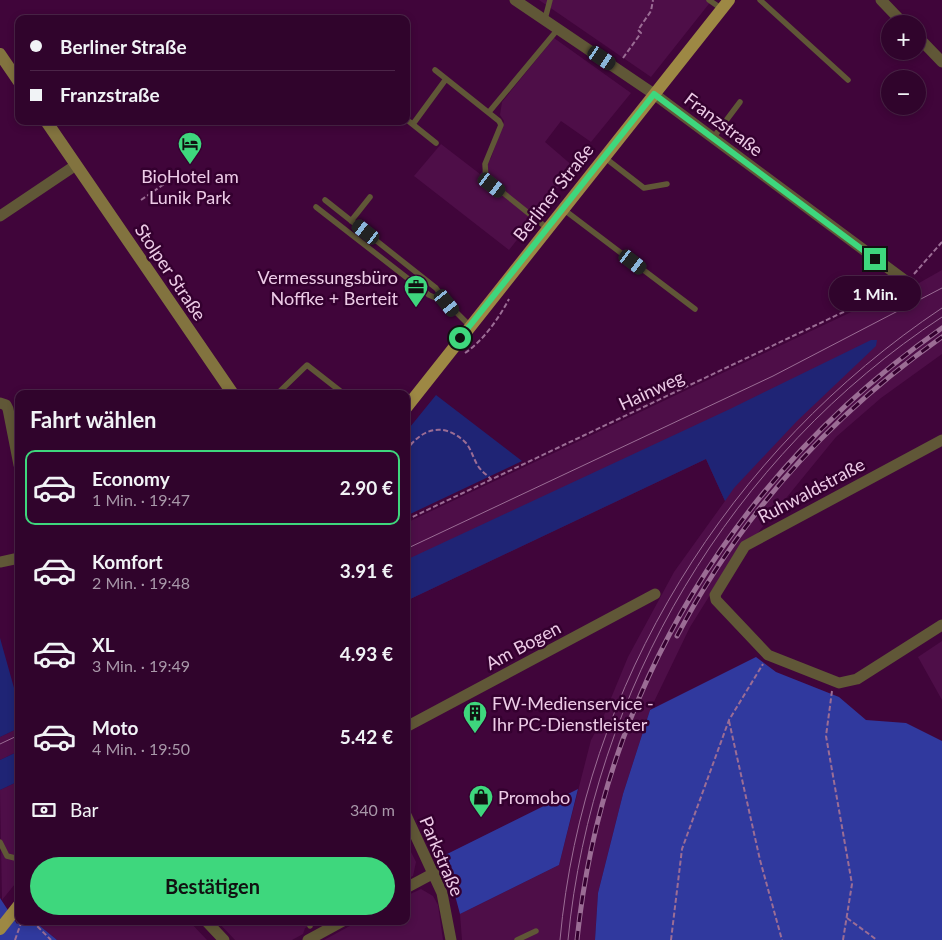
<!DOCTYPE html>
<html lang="de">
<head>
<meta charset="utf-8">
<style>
  :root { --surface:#30042c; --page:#380e34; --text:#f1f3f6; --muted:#a898a9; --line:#4b2548; --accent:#3ed77d }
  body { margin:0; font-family:Lato,sans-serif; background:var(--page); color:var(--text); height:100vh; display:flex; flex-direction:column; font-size:19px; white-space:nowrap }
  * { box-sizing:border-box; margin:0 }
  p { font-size:16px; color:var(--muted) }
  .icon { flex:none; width:28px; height:28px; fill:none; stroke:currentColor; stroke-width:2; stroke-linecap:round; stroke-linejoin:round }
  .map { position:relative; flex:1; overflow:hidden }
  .side { position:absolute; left:15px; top:390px; width:395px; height:535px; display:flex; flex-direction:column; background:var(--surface); border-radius:10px; box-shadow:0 2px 8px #0003,0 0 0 1px var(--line) }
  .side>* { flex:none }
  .guide { position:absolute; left:15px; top:15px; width:395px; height:110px; border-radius:10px; box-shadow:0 2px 8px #0003,0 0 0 1px var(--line); display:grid; align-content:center; height:110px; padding:0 15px; background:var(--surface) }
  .tools { position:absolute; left:881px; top:15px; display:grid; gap:10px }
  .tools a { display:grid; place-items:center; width:45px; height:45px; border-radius:50%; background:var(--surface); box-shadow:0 2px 8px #0003,0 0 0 1px var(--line); font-size:25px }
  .end { position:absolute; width:22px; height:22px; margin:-11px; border:6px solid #3ed77d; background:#111; box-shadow:0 0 0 2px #111 }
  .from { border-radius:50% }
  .bubble { position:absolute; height:35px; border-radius:18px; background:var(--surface); box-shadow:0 2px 8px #0003,0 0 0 1px var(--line); font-size:16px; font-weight:700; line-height:35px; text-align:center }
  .car { position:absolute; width:15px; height:30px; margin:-15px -8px; border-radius:6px; box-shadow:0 0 4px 1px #0007; background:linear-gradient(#222 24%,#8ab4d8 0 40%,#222 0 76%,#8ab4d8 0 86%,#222 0) }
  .guide b { display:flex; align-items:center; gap:18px; height:48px; font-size:19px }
  .guide b+b { border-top:1px solid var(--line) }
  .guide i { width:12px; height:12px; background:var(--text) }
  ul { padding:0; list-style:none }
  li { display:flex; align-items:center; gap:15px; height:75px; margin:0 10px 8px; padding:0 5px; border:2px solid transparent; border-radius:10px }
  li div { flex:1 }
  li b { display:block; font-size:19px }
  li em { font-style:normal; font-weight:700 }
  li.on { border-color:var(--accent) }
  li>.icon { width:45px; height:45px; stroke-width:1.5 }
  h2 { padding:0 15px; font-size:22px; line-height:60px }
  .pay { display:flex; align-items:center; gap:12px; height:55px; padding:0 15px; font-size:19px }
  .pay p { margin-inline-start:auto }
  .cta { display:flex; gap:10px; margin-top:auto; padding:10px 15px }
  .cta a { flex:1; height:58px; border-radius:30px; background:var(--accent); color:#111; font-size:20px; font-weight:700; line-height:58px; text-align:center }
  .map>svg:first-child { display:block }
</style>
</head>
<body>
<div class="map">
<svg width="942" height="940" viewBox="0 0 942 940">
  <rect width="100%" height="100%" fill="#40053a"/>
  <!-- built -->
  <path fill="#4e0e48" d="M539,0H712L651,77Z
    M554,38L631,93L591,142L561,121L545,142L574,167L509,250L414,176L441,144L480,174L491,158L504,121L500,115L502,102Z
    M942,270V354L881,398L836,437L720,579L690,627L650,710L623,794L598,893L595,940H462L460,914L559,865L591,740L602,720L628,657L674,572L725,501L706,459L406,601V523L885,296L919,283Z
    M942,641V700L918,657Z
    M19,728V751L0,760V737Z
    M19,781V879L2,900L0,790Z
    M406,842L416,862L413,876L406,879Z
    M421,889L433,896L438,905L443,940H324L359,921H406V896Z
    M34,921H189L207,940H57Z
    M217,921H318L305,928L303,934L292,940H235Z"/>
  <!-- green -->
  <path fill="#1f2475" d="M871,340H877L876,346L797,421L734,488L725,501L706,459L406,601V560L730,409Z
    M436,395L522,461L406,516V432Z
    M0,638L16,695L19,694V728L0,737Z
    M19,751V781L0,790V760Z"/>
  <!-- forest -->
  <path fill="#30399e" d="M756,657L776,672L839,697L866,720L906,723L942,741V940H595L598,893L623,794L650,710Z
    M578,789L559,865L460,914L453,888L439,858Z
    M0,898L17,924L20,921H34L57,940H0Z"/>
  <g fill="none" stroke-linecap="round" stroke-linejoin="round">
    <!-- path -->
    <path stroke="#9b6d95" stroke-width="2" stroke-dasharray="5 2.5" stroke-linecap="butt" d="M623,58L641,33L638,30L651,11L653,0
      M141,200L173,178
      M914,274L942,242
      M465,353C483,341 499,318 509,299
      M406,437L411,443
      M406,451C421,429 443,421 465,442C471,448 473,458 478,466C481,471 487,475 491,479
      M406,520L896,287
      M832,691L826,736L852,884L843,940
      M729,721L760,860L782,940
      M847,918L877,940
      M32,921L51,940
      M15,940L21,923
      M671,940L682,849L729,720L763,664"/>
    <!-- lane -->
    <path stroke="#605737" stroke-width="5.5" d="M709,0L722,9
      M760,0L848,80
      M545,19L550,0
      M435,70L499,121L501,125L485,164L486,179L547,228
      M489,112L558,29
      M406,119L436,143
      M413,124L446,79
      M713,138L740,102
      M604,157L644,188L667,184
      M325,200L436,288L446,302
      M316,207L429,295L447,303L470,326
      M563,209L695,309
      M351,221L370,197
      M277,394L307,365L344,394
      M0,842L7,856L19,859
      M308,921L310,926
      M517,940L536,931"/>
    <!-- street -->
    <path stroke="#605737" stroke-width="11" d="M515,0L654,94L907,282
      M881,0L904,24
      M918,37L942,62
      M0,216L76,165
      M0,403L6,405L8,409L19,465
      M942,440L745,546L715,595L716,600L768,655L839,683L857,679L942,625
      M0,562L19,558
      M406,727L655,594
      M406,815L442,893L451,940
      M406,888L434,873
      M206,921L224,940
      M308,940L343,921"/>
    <!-- secondary -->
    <path stroke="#82733f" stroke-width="12" d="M0,54L19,82
      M46,121L233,394"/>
    <!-- primary -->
    <path stroke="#9d8844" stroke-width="12" d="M406,408L729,0
      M0,929L19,905"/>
    <!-- tram -->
    <path stroke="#9b6d95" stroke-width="1" d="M406,549L773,376L942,288
      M0,744L19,735
      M560,940C583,684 729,450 942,308
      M568,940C592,690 731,455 942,317"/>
    <defs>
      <path id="rail" d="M677,636C740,516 831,415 942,337
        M577,940C603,689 737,472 942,328"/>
    </defs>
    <!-- rail casing -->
    <use href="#rail" stroke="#9b6d95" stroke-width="5"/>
    <!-- rail -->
    <use href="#rail" stroke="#34002f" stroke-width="3" stroke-dasharray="9" stroke-linecap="butt"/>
  </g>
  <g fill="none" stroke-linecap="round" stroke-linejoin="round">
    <!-- route -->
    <path stroke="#3ed77d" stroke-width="6" d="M460,338L654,94L875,259"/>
  </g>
  <!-- icons -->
  <defs>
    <symbol id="hotel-pin" viewBox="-11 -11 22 30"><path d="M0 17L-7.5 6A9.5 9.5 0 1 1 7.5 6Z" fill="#3ed77d" stroke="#34002f"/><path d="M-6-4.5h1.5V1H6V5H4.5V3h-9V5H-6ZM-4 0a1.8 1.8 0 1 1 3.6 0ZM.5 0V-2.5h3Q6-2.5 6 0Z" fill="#111"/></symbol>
    <symbol id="office-pin" viewBox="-11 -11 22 30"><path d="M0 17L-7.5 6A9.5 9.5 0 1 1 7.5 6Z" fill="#3ed77d" stroke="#34002f"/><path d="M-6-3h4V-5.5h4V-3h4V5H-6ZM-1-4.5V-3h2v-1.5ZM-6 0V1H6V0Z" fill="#111"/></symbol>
    <symbol id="building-pin" viewBox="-11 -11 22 30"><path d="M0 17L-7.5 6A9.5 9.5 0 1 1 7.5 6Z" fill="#3ed77d" stroke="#34002f"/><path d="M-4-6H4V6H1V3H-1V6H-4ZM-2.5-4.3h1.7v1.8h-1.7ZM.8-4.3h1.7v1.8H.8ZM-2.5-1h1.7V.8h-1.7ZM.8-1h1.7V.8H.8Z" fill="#111"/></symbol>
    <symbol id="shop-pin" viewBox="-11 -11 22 30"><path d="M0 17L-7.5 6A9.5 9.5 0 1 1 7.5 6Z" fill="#3ed77d" stroke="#34002f"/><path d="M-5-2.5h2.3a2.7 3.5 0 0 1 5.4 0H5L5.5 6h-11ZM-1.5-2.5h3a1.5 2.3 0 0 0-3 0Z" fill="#111"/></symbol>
  </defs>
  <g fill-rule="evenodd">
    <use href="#hotel-pin" x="176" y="130" width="28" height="38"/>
    <use href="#office-pin" x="402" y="273" width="28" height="38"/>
    <use href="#building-pin" x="461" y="699" width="28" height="38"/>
    <use href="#shop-pin" x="467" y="783" width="28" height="38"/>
  </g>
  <g text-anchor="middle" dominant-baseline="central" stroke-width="5" stroke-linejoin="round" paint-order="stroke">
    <!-- street labels -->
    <g font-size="18" fill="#edcbe7" stroke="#34002f">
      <text transform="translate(724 124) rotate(37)">Franzstraße</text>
      <text transform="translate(553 192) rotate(-52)">Berliner Straße</text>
      <text transform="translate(171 272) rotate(56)">Stolper Straße</text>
      <text transform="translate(651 390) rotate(-25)">Hainweg</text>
      <text transform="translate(811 490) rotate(-28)">Ruhwaldstraße</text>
      <text transform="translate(523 645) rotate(-28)">Am Bogen</text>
      <text transform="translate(442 856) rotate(67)">Parkstraße</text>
    </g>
    <!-- poi labels -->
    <g font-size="18" fill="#edcbe7" stroke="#34002f" text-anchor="start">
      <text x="190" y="176" text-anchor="middle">BioHotel am<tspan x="190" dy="21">Lunik Park</tspan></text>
      <text x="398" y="277" text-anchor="end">Vermessungsbüro<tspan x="398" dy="21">Noffke + Berteit</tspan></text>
      <text x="492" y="703">FW-Medienservice -<tspan x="492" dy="21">Ihr PC-Dienstleister</tspan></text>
      <text x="498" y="797">Promobo</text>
    </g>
  </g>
</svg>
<div class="tools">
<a>+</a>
<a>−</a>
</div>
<i class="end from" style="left:460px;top:338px"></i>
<i class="end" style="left:875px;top:259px"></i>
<div class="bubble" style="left:829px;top:276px;width:92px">1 Min.</div>
<i class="car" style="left:602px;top:58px;rotate:124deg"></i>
<i class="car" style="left:492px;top:185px;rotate:128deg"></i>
<i class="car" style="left:366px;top:232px;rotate:308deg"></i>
<i class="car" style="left:633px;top:262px;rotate:127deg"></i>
<i class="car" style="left:447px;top:303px;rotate:141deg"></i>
<div class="guide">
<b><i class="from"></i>Berliner Straße</b>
<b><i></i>Franzstraße</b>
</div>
<section class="side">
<h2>Fahrt wählen</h2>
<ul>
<li class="on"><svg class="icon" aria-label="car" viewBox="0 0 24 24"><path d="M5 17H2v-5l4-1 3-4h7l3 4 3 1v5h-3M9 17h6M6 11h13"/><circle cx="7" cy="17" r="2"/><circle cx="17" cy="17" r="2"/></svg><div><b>Economy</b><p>1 Min. · 19:47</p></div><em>2.90 €</em></li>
<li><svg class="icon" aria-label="car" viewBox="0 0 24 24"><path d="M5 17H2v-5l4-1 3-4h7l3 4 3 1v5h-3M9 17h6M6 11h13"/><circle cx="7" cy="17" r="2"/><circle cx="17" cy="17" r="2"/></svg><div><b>Komfort</b><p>2 Min. · 19:48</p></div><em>3.91 €</em></li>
<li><svg class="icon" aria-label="car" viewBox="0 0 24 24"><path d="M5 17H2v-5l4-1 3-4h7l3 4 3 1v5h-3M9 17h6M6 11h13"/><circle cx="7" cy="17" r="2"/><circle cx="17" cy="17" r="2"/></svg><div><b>XL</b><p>3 Min. · 19:49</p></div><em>4.93 €</em></li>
<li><svg class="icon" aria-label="car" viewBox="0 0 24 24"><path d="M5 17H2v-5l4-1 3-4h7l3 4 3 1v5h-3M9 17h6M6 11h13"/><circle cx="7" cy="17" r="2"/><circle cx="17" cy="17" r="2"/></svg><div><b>Moto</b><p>4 Min. · 19:50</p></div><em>5.42 €</em></li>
</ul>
<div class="pay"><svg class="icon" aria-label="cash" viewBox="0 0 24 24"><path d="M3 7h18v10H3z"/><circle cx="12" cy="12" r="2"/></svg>Bar<p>340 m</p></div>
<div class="cta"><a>Bestätigen</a></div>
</section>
</div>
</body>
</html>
